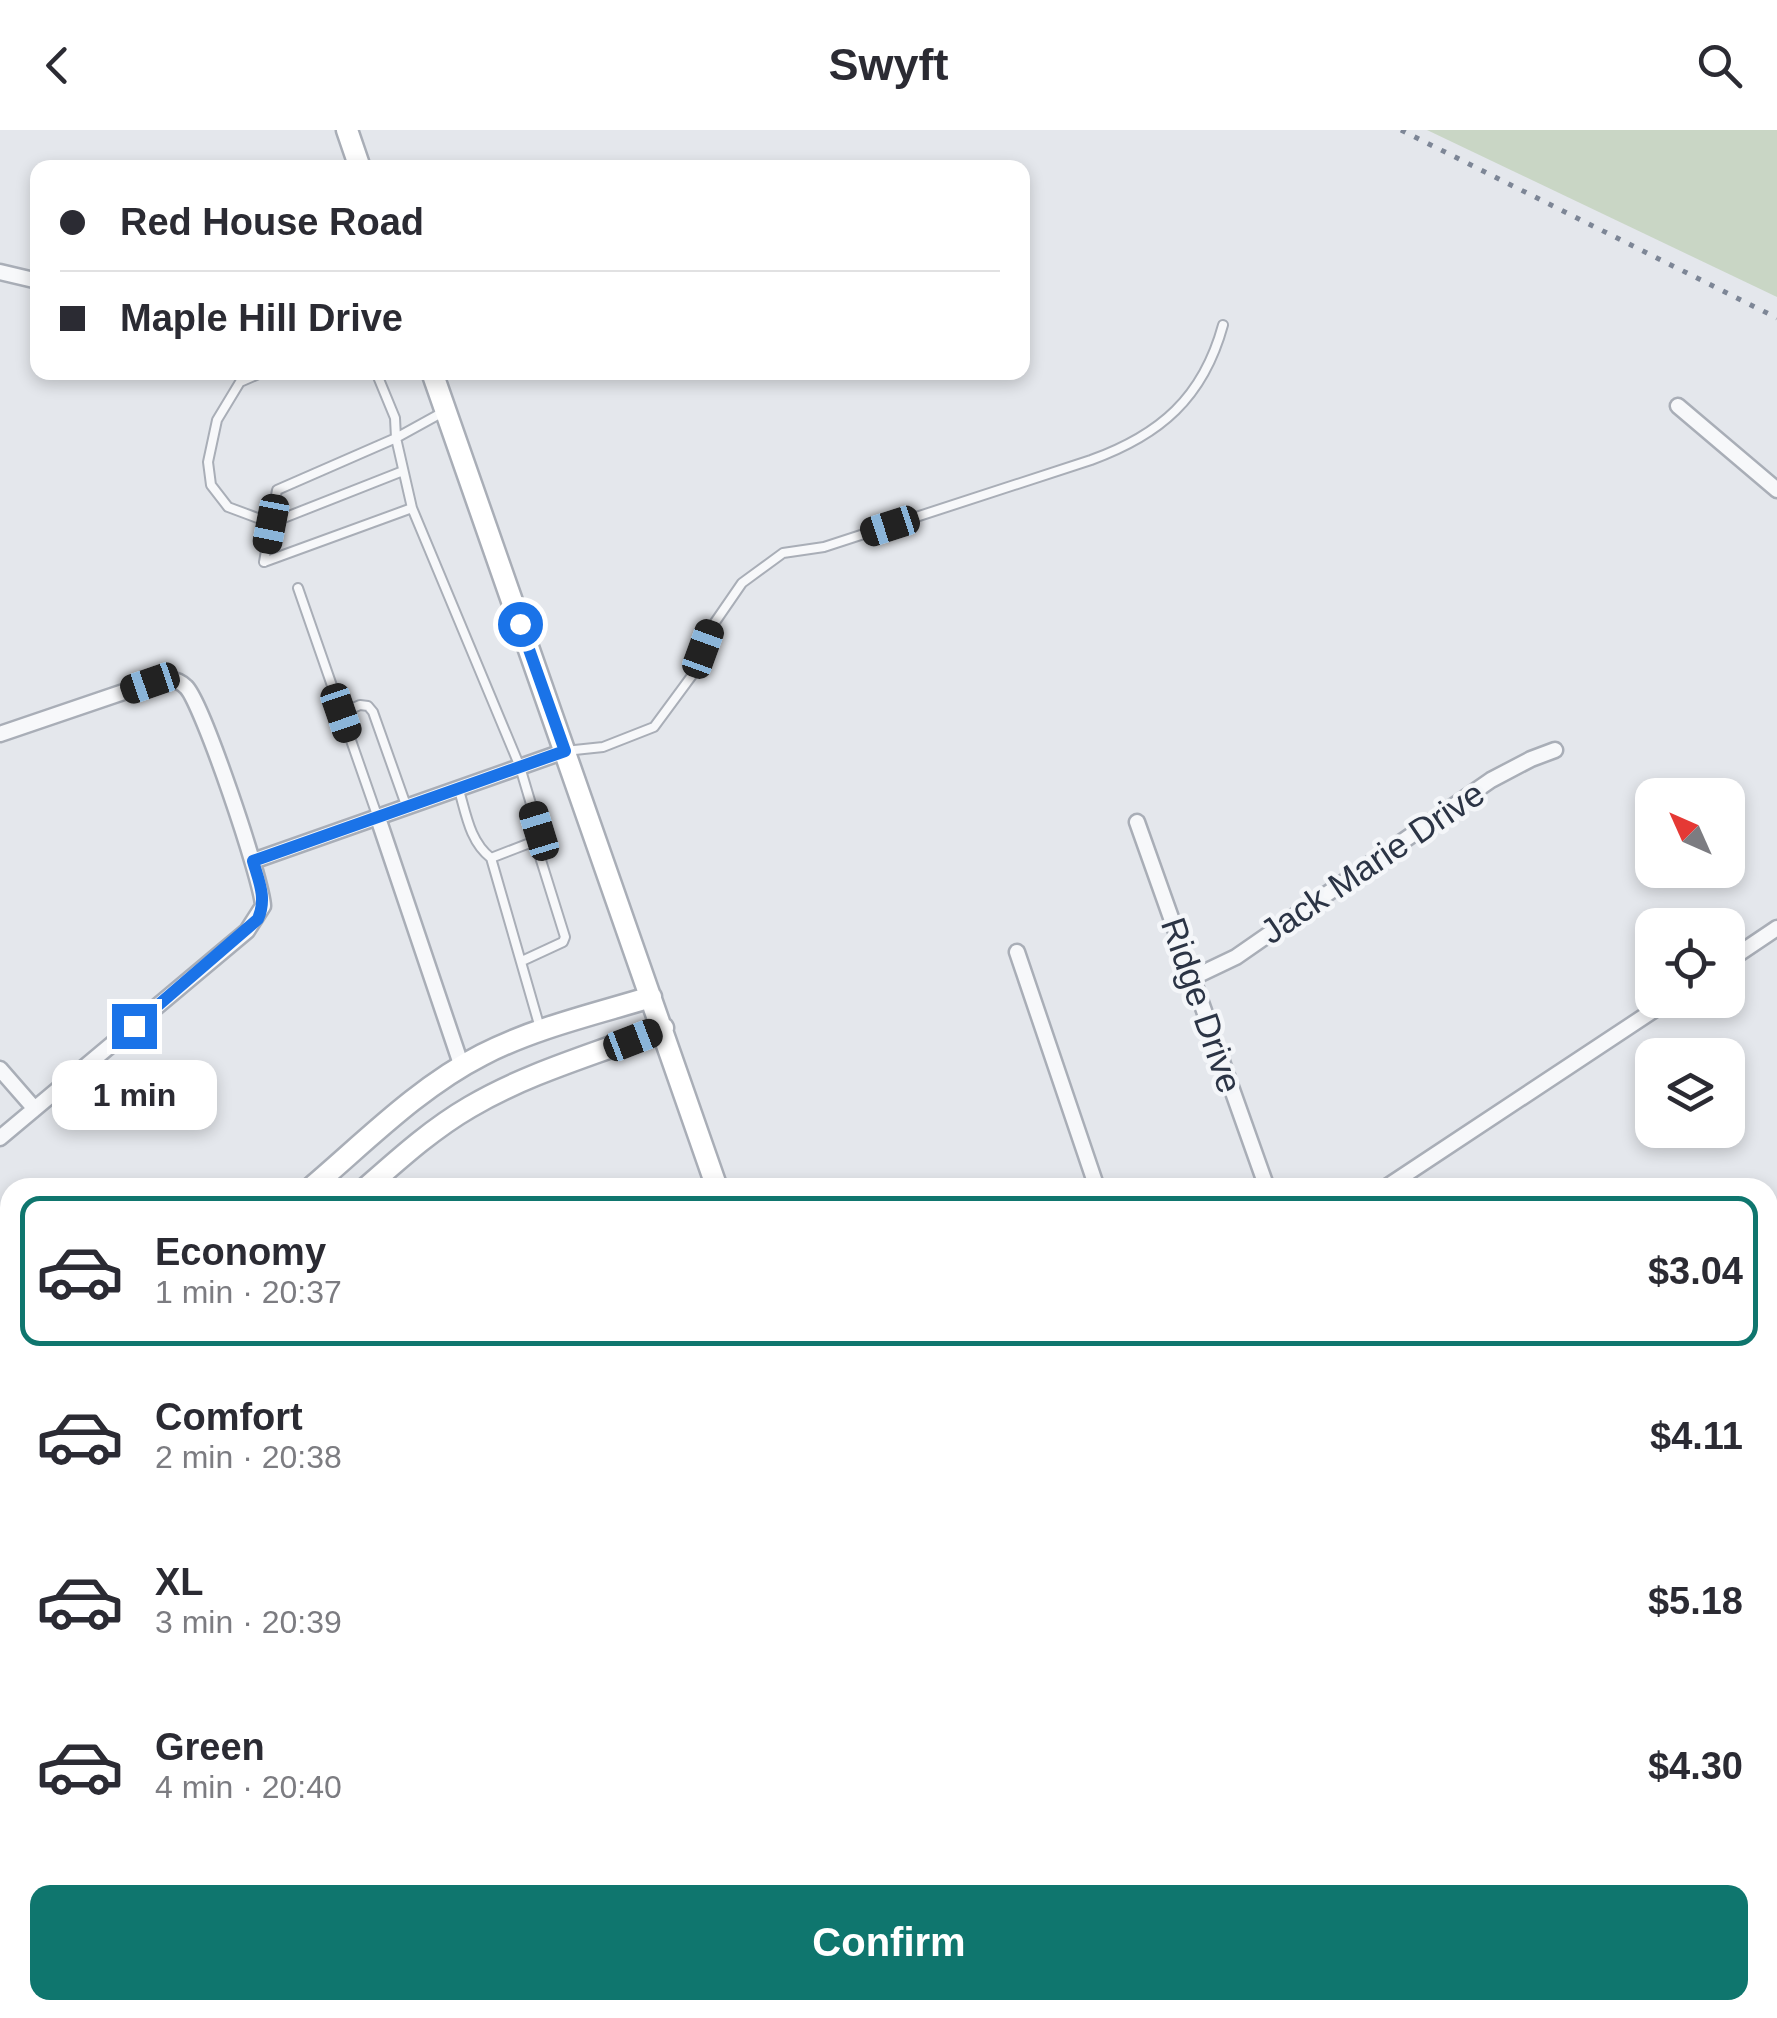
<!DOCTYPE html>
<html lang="en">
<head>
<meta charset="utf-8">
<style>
  :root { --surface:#fff; --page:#f2f2f3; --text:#2b2b33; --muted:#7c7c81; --line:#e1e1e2; --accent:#0f766e }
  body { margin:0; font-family:Helvetica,sans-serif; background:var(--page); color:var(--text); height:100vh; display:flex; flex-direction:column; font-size:38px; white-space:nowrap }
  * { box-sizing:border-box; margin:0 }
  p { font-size:32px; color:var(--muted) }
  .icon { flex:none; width:55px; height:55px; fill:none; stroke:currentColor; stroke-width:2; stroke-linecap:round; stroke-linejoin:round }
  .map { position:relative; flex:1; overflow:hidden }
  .side { position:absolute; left:0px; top:1048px; width:1778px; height:842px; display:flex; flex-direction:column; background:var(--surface); border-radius:30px 30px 0 0; box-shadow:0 5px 15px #0003 }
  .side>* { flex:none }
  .hud { position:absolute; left:30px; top:30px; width:1000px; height:220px; border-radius:20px; box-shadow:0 5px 15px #0003; display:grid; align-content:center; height:220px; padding:0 30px; background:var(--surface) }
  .needle { width:65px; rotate:315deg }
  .fabs { position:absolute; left:1635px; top:648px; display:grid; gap:20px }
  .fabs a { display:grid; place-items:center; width:110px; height:110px; border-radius:20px; background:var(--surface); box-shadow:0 5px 15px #0003; font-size:50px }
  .end { position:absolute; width:45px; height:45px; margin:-22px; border:12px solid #1a73e8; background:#fff; box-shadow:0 0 0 5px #fff }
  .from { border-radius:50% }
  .bubble { position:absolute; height:70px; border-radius:20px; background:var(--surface); box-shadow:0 5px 15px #0003; font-size:32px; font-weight:600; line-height:70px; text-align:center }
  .car { position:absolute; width:30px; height:60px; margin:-30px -15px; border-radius:12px; box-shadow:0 0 8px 2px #0007; background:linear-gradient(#222 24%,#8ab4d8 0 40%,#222 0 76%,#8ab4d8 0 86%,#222 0) }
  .hud b { display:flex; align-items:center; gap:35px; height:95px; font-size:38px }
  .hud b+b { border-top:2px solid var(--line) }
  .hud i { width:25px; height:25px; background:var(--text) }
  ul { padding:18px 0 0; list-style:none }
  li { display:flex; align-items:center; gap:30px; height:150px; margin:0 20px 15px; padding:0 10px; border:5px solid transparent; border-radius:20px }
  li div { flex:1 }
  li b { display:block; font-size:38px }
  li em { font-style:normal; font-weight:600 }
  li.active { border-color:var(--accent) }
  li>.icon { width:90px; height:90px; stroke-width:1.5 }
  .action { display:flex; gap:20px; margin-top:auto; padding:20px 30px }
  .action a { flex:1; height:115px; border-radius:20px; background:var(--accent); color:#fff; font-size:40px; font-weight:600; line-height:115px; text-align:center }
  header { display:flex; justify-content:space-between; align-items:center; height:130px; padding:0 30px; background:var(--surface); font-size:45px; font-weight:600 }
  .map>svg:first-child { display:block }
</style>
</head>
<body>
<header><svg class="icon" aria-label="back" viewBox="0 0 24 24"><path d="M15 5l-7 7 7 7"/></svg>Swyft<svg class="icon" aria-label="search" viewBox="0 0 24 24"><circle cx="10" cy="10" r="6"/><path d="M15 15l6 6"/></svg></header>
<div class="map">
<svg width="1777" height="1888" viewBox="0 0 1777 1888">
  <rect width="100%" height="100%" fill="#e4e7ec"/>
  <!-- green -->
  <path fill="#c9d6c5" d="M1427,0H1777V167Z"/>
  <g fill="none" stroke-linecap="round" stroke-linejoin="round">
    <defs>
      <path id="lane" d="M263,242L240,252L217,290L208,332L211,355L228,377L271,393L403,341
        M376,242L395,288L396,308L412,378L520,637L539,701L535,711L565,807L563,812L522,831
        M264,432L277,360L396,308L445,281
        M264,432L412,378
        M298,458L378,688
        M341,583L360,575L368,576L373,582L407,678
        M565,621L603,617L654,597L696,540L711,498L742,453L783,423L824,417L1091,330C1160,305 1203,268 1223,195
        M459,660C466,684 470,712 491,728L540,898
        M491,728L535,711
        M0,1633L3,1635
        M0,1753L10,1769
        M1768,1852L1777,1848
        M1768,1875L1777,1886
        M629,1888L640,1880
        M940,1888L951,1880
        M1192,1888L1202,1880
        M1679,1888L1696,1880"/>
      <path id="street" d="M0,142L38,151
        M1678,276L1777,360
        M0,604L150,553C163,550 175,546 186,557C202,572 262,750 263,776L247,801L0,1008
        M378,688L462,937
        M1137,692L1267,1058
        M253,731L565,621
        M1017,822L1097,1058
        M1728,831L1777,798
        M1192,848L1236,827L1491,650L1531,629L1555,620
        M0,939L34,978
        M1385,1058L1669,870
        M0,1425L10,1436
        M0,1863L10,1857
        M73,1880L79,1888
        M262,1880L267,1888"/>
      <path id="secondary" d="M347,0L360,38
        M432,242L717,1058
        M311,1058C365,1012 419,957 482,925C534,898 595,884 651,867
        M366,1058C399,1029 432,999 470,977C529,942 599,923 663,898
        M0,1318L10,1309
        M0,1364L10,1356
        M1005,1880L1008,1888"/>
    </defs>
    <!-- lane casing -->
    <use href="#lane" stroke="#a9aeb7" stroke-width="12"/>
    <!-- street casing -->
    <use href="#street" stroke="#a9aeb7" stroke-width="19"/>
    <!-- secondary casing -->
    <use href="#secondary" stroke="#a9aeb7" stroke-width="25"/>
    <!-- lane -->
    <use href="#lane" stroke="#f7f8fa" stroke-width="8"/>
    <!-- street -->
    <use href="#street" stroke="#f7f8fa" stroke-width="14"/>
    <!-- secondary -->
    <use href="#secondary" stroke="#fff" stroke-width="20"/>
    <!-- rail -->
    <path stroke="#7d8696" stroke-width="5" stroke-dasharray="5 10" stroke-linecap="butt" d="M1401,0L1777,188"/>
  </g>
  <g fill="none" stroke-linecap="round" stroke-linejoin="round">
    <!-- route -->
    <path stroke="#1a73e8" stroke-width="12" d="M134,896L258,789C267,768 259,752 253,731L565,621L520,494"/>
  </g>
  <g text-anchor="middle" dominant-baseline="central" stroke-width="9" stroke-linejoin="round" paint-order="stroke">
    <!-- street labels -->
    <g font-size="35" fill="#2b3445" stroke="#f4f6f9">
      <text transform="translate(1372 732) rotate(-34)">Jack Marie Drive</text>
      <text transform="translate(1202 875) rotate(71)">Ridge Drive</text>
    </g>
  </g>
</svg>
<div class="fabs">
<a><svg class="needle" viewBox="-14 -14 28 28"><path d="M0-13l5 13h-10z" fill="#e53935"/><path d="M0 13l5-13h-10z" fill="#7c7c81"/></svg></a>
<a><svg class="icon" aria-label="locate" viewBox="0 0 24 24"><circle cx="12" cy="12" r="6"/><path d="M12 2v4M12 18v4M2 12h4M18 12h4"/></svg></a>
<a><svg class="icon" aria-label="layers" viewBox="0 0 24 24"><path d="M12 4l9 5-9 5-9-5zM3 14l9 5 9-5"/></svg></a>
</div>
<i class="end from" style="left:520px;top:494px"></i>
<i class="end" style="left:134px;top:896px"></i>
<div class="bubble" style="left:52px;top:930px;width:165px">1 min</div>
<i class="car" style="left:271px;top:394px;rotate:191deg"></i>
<i class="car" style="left:890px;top:396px;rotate:252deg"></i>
<i class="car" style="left:703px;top:519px;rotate:20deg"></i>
<i class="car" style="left:150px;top:553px;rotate:251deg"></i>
<i class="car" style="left:341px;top:583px;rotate:161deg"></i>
<i class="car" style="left:539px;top:701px;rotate:343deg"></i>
<i class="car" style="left:633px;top:910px;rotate:69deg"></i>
<div class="hud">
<b><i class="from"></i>Red House Road</b>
<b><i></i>Maple Hill Drive</b>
</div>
<section class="side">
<ul>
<li class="active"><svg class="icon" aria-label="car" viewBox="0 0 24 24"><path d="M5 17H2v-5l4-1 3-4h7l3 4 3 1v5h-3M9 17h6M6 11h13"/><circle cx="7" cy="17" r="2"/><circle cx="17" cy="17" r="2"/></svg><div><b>Economy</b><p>1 min · 20:37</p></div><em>$3.04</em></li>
<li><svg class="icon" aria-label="car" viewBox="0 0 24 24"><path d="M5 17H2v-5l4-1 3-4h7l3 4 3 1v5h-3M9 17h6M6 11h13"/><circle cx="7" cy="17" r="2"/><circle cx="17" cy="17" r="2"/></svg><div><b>Comfort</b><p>2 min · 20:38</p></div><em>$4.11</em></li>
<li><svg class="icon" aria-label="car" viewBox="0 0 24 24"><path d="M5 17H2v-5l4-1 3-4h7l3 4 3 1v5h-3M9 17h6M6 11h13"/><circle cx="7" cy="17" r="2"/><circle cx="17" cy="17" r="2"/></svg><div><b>XL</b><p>3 min · 20:39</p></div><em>$5.18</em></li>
<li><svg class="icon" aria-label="car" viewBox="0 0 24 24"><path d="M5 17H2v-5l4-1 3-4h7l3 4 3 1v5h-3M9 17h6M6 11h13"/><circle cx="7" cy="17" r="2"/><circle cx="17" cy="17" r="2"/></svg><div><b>Green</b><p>4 min · 20:40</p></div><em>$4.30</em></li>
</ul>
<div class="action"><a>Confirm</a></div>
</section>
</div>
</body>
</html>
